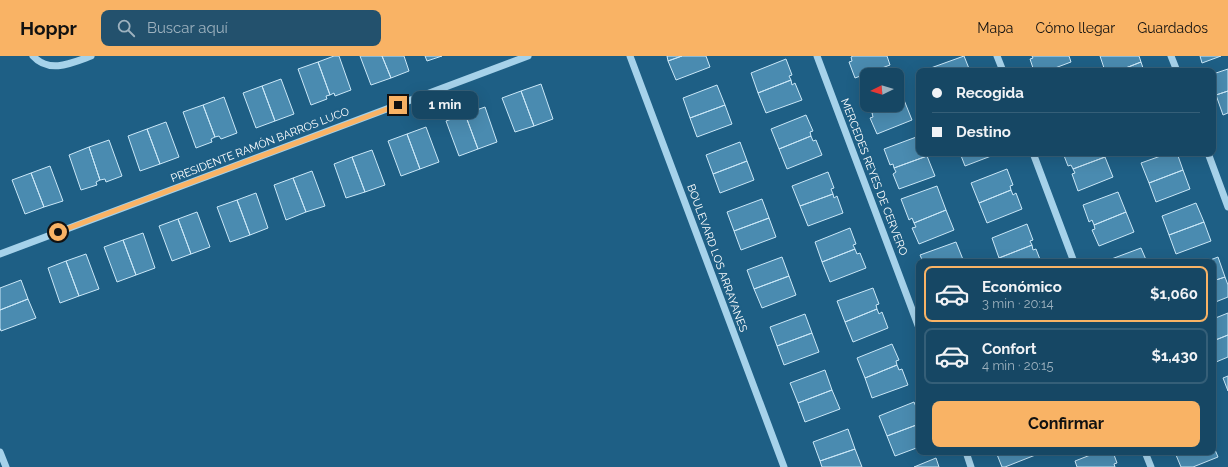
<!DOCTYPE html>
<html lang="es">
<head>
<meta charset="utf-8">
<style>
  :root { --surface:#164764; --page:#23516d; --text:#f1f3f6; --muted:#9eb2bf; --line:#355f78; --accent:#f9b365 }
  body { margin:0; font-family:Raleway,sans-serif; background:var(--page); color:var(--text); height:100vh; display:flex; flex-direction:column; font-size:15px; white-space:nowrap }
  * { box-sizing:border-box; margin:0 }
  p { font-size:13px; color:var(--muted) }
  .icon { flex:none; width:22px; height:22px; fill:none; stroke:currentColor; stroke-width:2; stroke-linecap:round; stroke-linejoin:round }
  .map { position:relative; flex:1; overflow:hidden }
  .drawer { position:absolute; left:916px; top:203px; width:300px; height:196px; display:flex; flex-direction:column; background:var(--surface); border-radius:8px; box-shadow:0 4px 16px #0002,0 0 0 1px var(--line) }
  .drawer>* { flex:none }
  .banner { position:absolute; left:916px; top:12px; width:300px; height:88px; border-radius:8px; box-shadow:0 4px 16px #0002,0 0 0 1px var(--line); display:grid; align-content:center; height:88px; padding:0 16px; background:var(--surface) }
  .needle { width:26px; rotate:265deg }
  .controls { position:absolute; left:860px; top:12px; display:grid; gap:8px }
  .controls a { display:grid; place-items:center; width:44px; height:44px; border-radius:8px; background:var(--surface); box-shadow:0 4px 16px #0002,0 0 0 1px var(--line); font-size:20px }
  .end { position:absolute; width:18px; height:18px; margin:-9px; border:5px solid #f9b365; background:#111; box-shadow:0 0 0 2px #111 }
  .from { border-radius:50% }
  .bubble { position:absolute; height:28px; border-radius:8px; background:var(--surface); box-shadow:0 4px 16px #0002,0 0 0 1px var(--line); font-size:13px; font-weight:700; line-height:28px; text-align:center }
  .banner b { display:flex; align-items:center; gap:14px; height:38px; font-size:15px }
  .banner b+b { border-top:1px solid var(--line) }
  .banner i { width:10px; height:10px; background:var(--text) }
  ul { padding:7px 0 0; list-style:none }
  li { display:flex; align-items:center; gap:12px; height:56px; margin:0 8px 6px; padding:0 8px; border:2px solid var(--line); border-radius:8px }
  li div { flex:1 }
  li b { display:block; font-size:15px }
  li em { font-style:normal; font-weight:700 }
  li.active { border-color:var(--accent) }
  li>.icon { width:36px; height:36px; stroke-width:1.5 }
  .action { display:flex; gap:8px; margin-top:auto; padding:8px 16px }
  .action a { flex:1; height:46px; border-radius:8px; background:var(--accent); color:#111; font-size:16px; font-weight:700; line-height:46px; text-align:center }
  header { display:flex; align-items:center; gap:24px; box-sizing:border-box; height:56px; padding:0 20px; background:var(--accent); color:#111 }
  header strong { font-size:19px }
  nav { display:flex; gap:22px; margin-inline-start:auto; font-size:14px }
  .search { width:280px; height:36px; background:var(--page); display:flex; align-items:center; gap:10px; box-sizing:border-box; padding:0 14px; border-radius:8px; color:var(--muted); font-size:15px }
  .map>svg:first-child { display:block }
</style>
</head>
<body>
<header>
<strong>Hoppr</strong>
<div class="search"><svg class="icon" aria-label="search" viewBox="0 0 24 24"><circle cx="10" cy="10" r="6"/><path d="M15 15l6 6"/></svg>Buscar aquí</div>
<nav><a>Mapa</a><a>Cómo llegar</a><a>Guardados</a></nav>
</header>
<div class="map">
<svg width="1228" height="411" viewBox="0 0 1228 411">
  <rect width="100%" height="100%" fill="#1e5f85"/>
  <!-- building -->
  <path fill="#4a8bb0" stroke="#cbe8f8" d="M334,0H339L351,34L335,40L334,37L330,39L318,6Z
    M360,0H382L391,22L371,29Z
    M382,0H404L409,15L391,22Z
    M425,0H442L427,5Z
    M667,0H682L668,5Z
    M682,0H706L710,11L676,24L668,5Z
    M853,0H887L890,9L855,22L849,6L852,5L851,1Z
    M964,0L970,15H929L928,13Z
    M1032,0H1069L1071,6L1047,15H1034L1030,3L1033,2Z
    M1100,0H1139L1141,6L1118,15H1105Z
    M1200,0H1221L1202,7Z
    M786,3L792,19L789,20L791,24L758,37L751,17Z
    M318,6L330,39L326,40L327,43L311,49L298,13Z
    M1141,6L1144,15H1118Z
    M1228,13V35L1216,39L1213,33V18Z
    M281,23L294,58L275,65L262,30Z
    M791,24L792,29L795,27L802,44L766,57L758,37Z
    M897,26L904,44L897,47Z
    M541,28L553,63L534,70L521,35Z
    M717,29L725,49L690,62L683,42Z
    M262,30L275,65L256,72L243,37Z
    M521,35L534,70L515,76L502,42Z
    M867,35V49H892L872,57L870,53L867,54L861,38Z
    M1228,35V57L1223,59L1216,39Z
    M224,41L237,77L221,83L219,80L215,81L203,49Z
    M904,44L912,64L877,78L870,62L873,61L872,57L892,49H897V47Z
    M203,49L215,81L211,83L212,86L196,92L183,56Z
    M725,49L732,68L697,81L690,62Z
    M485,51L497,86L478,93L465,58Z
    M465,58L478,93L459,100L446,65Z
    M806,59L813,75L810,76L811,80L779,93L771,73Z
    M166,66L179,101L160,108L147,73Z
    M426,71L439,106L420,113L407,78Z
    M147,73L160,108L140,115L128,80Z
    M407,78L420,113L401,120L388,85Z
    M811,80L813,85L816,84L822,99L787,113L779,93Z
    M919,80V97H926L927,100L894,112L893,108L890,109L884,93Z
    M109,84L122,120L106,126L105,123L100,124L89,91Z
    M740,86L747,105L713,118L706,99Z
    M89,91L100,124L96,126L97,129L81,134L69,99Z
    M372,94L385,129L365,136L352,101Z
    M960,97H999L965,110Z
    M1063,97H1104L1105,101L1073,113L1071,109L1068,110Z
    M1169,97H1177L1183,114L1149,127L1141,107Z
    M927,100L935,120L899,133L893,118L896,116L894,112Z
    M352,101L365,136L346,142L334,108Z
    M1105,101L1113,121L1078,135L1072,118L1075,117L1073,113Z
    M747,105L754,124L720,137L713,118Z
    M50,110L63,145L44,151L31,117Z
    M1007,113L1013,129L1010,130L1011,134L979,147L971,127Z
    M1183,114L1190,133L1156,146L1149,127Z
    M312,115L325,150L306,156L293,122Z
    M828,116L834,132L831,133L833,138L800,150L792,130Z
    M31,117L44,151L25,158L12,124Z
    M293,122L306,156L286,164L274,129Z
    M937,130L946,154L914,167L912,162L909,164L901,143Z
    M1011,134L1013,139L1016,137L1022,153L987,167L979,147Z
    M1118,136L1126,156L1094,169L1092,164L1089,166L1083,149Z
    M256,137L268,172L250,179L237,144Z
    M833,138L834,142L837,140L843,157L808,170L800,150Z
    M762,143L769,162L734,175L727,156Z
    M237,144L250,179L230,186L217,151Z
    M1196,147L1204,166L1169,179L1162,160Z
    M946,154L954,174L919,188L912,172L916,171L914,167Z
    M197,156L210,191L191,198L178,163Z
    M1126,156L1134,176L1099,190L1092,174L1095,173L1094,169Z
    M769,162L776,181L741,194L734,175Z
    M178,163L191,198L172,205L159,170Z
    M1204,166L1211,185L1176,198L1169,179Z
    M1027,168L1033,184L1030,185L1032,189L999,202L992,182Z
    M850,172L856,188L853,189L855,193L822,206L815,186Z
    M143,177L155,212L136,219L123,184Z
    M123,184L136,219L117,226L104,191Z
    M956,186L964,206H923L920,199Z
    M1032,189L1033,194L1036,193L1041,206H1001L999,202Z
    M1141,192L1147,206H1106V205Z
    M855,193L857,198L860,197L866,212L830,226L822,206Z
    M86,198L99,233L79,240L66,205Z
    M782,201L789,220L754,233L747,214Z
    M1218,201L1225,221L1213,225V206H1205Z
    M66,205L79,240L60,247L48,212Z
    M789,220L796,239L762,252L754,233Z
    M1225,221L1228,229V241L1213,247V225Z
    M21,224L28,243L0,254V232Z
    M873,232L879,248L876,249L877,253L845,266L837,245Z
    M28,243L36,262L1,275L0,272V254Z
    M877,253L879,258L882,256L888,272L853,286L845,266Z
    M1228,257V279L1213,285V263Z
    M805,258L812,277L777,290L770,271Z
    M812,277L819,296L784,309L777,290Z
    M1228,279V301L1216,306L1213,297V285Z
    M892,288L899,304L896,305L897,309L865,322L857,302Z
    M897,309L899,314L902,313L908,329L872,342L865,322Z
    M825,314L832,334L798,347L790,327Z
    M1228,320V335L1223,322Z
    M832,334L840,353L805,366L798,347Z
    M914,346L919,358V363H918L919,368L887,380L879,360Z
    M919,368V391L895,400L887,380Z
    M848,373L855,393L820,405L813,386Z
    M1213,389L1218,401L1193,411H1181L1176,399L1179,398V396H1213Z
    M855,393L862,411H822L820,405Z
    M996,396H1037L1038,398L1005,411H1002Z
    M1098,396H1113L1117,407L1114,408L1115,411H1077L1075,405Z
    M936,402L939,411H914Z"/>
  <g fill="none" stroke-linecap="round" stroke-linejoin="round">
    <!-- minor -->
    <path stroke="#a6d2ea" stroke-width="7" d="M33,0C49,18 72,7 91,0
      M630,0L784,411
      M817,0L919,272
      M997,0L1003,15
      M1171,0L1177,15
      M1033,97L1074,206
      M1208,97L1228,151
      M0,198L528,0
      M0,396L6,411
      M966,396L971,411
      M1145,396L1151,411"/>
  </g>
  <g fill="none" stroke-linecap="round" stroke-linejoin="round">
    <!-- route -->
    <path stroke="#f9b365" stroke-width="5" d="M58,176L398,49"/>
  </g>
  <g text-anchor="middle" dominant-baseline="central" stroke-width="4" stroke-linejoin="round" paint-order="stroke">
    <!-- street labels -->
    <g font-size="11" fill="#fff" stroke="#1e5f85">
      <text transform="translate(260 89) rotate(-21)">PRESIDENTE RAMÓN BARROS LUCO</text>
      <text transform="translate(874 121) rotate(69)">MERCEDES REYES DE CERVERO</text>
      <text transform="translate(717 202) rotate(70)">BOULEVARD LOS ARRAYANES</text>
    </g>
  </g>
</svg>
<div class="controls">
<a><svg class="needle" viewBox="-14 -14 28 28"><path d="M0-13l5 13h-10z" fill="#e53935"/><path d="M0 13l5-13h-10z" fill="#9eb2bf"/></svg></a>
</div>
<i class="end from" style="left:58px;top:176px"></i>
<i class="end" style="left:398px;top:49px"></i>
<div class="bubble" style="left:412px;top:35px;width:66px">1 min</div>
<div class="banner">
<b><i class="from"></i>Recogida</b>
<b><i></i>Destino</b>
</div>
<section class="drawer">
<ul>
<li class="active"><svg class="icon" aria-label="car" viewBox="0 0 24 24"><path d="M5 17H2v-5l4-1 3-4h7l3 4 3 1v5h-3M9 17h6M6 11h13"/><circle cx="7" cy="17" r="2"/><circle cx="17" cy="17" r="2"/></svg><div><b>Económico</b><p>3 min · 20:14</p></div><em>$1,060</em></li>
<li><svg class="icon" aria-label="car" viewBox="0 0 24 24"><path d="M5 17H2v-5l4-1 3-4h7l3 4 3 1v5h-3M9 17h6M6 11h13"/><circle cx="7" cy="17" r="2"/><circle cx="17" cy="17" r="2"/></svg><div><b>Confort</b><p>4 min · 20:15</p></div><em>$1,430</em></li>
</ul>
<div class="action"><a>Confirmar</a></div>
</section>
</div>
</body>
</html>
